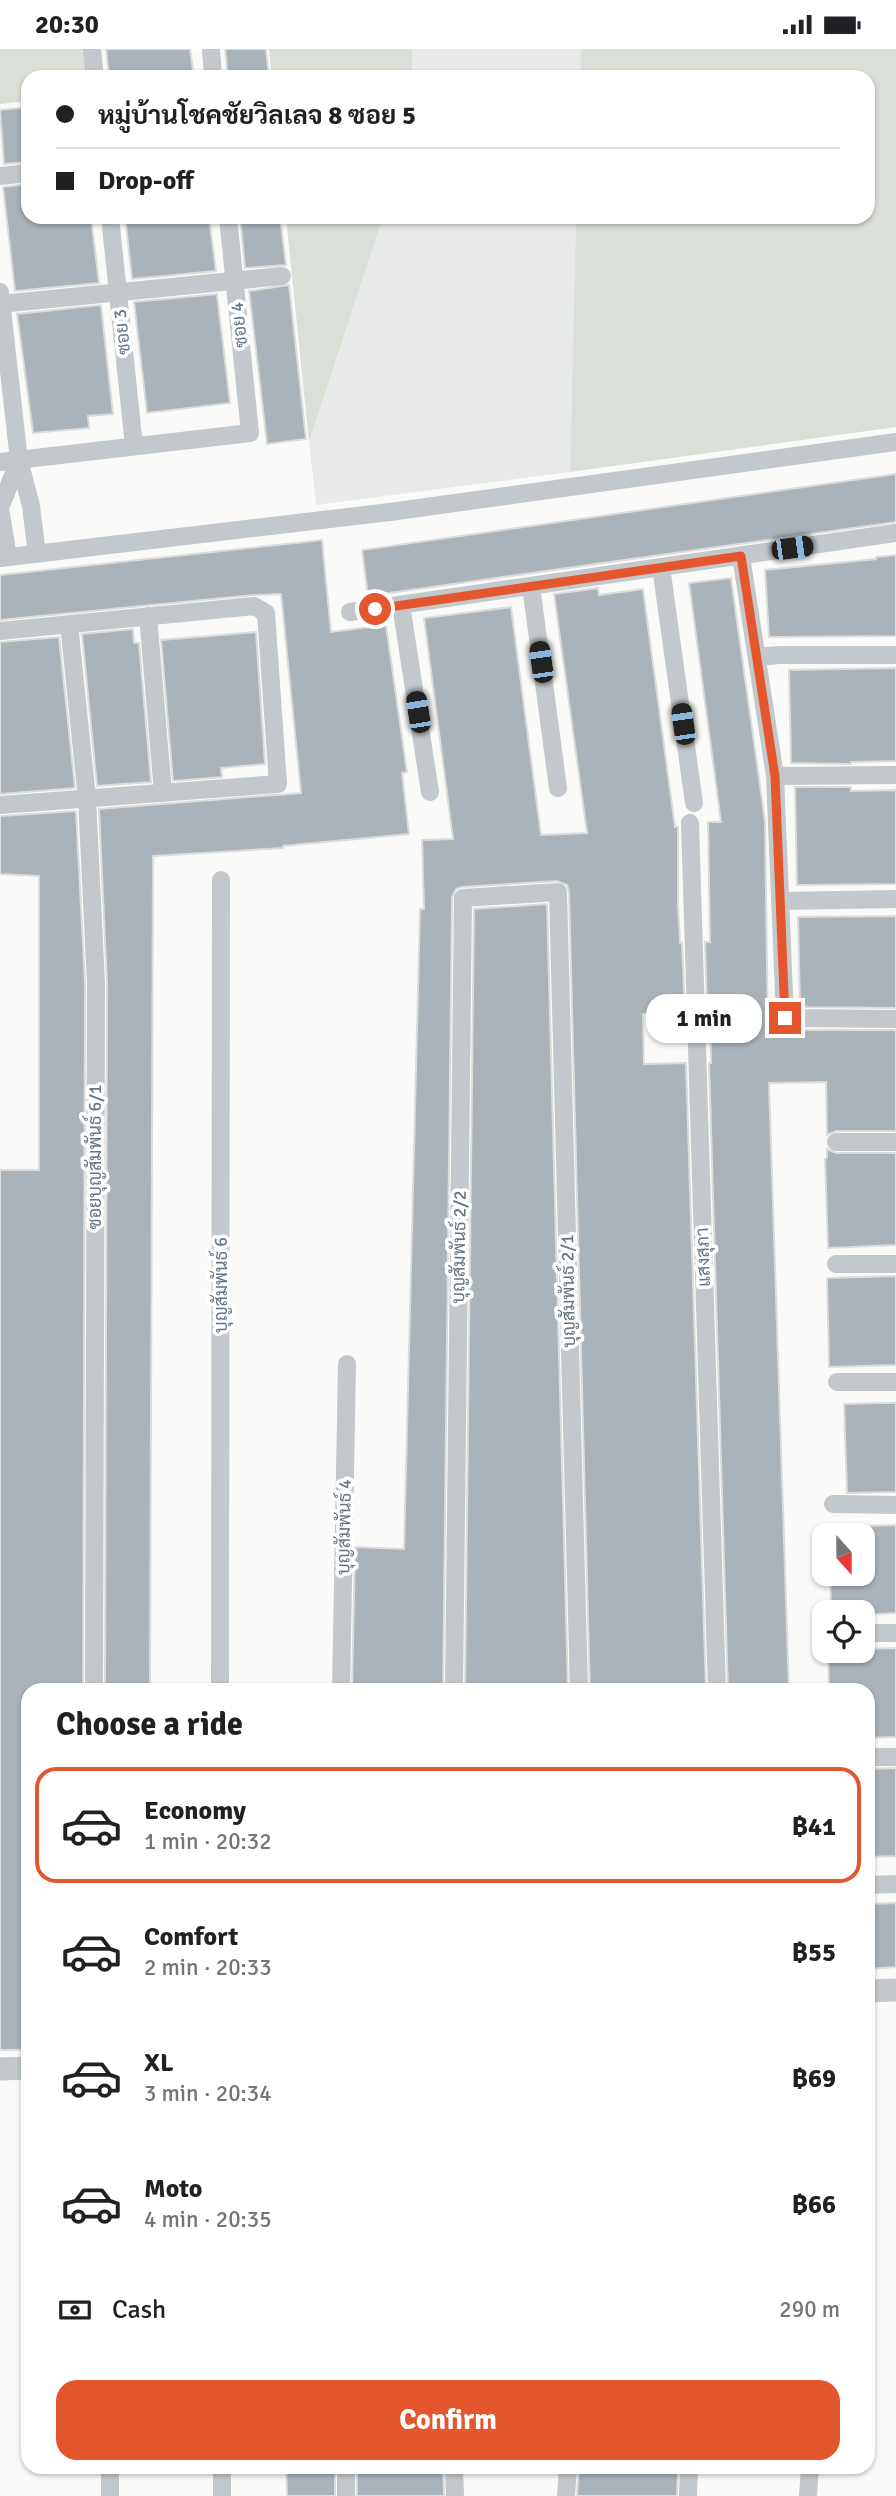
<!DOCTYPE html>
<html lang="en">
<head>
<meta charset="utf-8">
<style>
  :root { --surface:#fff; --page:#f6f6f6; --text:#202124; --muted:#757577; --line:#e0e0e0; --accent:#e4572e }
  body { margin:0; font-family:Signika,Sarabun,sans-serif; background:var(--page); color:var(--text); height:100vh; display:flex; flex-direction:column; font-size:26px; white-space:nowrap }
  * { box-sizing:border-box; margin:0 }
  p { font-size:23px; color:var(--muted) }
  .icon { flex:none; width:38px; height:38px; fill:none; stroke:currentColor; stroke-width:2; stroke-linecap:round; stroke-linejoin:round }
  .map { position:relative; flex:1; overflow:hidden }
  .sheet { position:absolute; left:21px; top:1634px; width:854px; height:791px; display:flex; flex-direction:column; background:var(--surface); border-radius:21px; box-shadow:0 2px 5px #0004 }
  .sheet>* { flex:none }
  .top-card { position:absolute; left:21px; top:21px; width:854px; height:154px; border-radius:21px; box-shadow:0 2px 5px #0004; display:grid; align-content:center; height:154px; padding:0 35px; background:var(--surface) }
  .needle { width:46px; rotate:159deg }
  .buttons { position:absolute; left:812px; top:1474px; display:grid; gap:14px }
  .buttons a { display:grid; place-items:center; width:63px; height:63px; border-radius:14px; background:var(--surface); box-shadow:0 2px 5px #0004; font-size:35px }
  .end { position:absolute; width:32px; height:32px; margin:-16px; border:9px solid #e4572e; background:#fff; box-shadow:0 0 0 4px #fff }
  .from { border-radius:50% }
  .bubble { position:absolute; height:49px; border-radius:21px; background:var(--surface); box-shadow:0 2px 5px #0004; font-size:23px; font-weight:800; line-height:49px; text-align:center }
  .car { position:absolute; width:21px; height:42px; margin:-21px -10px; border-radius:9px; box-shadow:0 0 5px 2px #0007; background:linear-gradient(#222 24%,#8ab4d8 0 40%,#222 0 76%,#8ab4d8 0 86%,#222 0) }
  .top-card b { display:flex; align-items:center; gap:24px; height:66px; font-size:26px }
  .top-card b+b { border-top:2px solid var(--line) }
  .top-card i { width:18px; height:18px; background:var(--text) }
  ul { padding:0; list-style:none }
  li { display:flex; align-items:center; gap:21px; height:116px; margin:0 14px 10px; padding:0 21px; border:4px solid transparent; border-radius:21px }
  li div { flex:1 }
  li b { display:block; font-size:26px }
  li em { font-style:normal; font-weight:800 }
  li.on { border-color:var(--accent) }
  li>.icon { width:63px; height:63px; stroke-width:1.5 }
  h2 { padding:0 35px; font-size:32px; line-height:84px }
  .pay { display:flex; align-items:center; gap:18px; height:77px; padding:0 35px; font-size:26px }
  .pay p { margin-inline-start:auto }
  .action { display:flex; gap:14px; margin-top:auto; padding:14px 35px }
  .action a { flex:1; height:80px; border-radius:21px; background:var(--accent); color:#fff; font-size:28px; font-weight:800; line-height:80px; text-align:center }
  .status { display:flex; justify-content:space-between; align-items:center; height:49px; padding:0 35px; background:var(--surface); direction:ltr }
  .status svg { height:19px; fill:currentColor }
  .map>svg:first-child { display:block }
</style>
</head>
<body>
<div class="status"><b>20:30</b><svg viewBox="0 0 49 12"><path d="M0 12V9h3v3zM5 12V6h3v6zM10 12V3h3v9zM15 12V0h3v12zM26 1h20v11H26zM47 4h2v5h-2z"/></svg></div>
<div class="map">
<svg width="896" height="2447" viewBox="0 0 896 2447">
  <rect width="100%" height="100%" fill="#fafaf8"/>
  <!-- built -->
  <path fill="#e8e9e9" d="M412,0H581L580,28H412Z
    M383,168H576L570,423L316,456L309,393Z"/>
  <!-- green -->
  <path fill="#dadfd7" d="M0,0H87L89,28H28V52L0,55Z
    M269,0H412V28H272Z
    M581,0H896V378L570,423L576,168H868V28H580Z
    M286,168H383L309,393Z"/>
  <!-- building -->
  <path fill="#aab3b9" stroke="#dcdcda" stroke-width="2" d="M106,0H190L194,28H109Z
    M225,0H266L269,28H228Z
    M28,58V113L4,115L0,61Z
    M28,135V168H91L99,234L15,242L3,138Z
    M125,168H209L216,222L132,230Z
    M240,168H280L286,216L245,219Z
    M289,236L306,390L267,395L249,242Z
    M217,245L230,354L147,364L134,253Z
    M101,256L113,365L88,367L89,379L33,384L17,265Z
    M896,425V473L368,547L362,501Z
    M322,491L331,583L386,576L407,723L402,724L409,785L283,797V799L153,807L150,1642H105L107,935L99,760L301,744L281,545L253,546L0,571V526Z
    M896,506V587L769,588L765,521L876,510V508Z
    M731,529L765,772L768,988L801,987V981H896V1082H836L827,1086L826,1033L769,1034L789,1642H728L709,1014H711L710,964H707L705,893H710L708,773H721L689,534Z
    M598,539L599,546L643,540L675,778H678V855L680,894H682L685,964L643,965L644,1015L686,1014L706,1642H590L569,843L567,836L557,832L462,838L456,840L452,848L443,1642H352L355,1498L404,1500L420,860H424L422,791L453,790L424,569L511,558L541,786L587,784L554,545Z
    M133,580L134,594H139L151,733L97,737L82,585Z
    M256,583L265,715L221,719L222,728L173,732L161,591Z
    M59,588L75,739L0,745V593Z
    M896,619V712L851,713V715L791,714L789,621Z
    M795,738H851V742L896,741V835L797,836Z
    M76,762L85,935L83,1642H28V2001H0V1121H39V827L0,825V767Z
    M547,855L568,1642H465L474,860Z
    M896,867V959L800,958L798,868Z
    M827,1100L836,1104H896V1196L828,1199L825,1110L827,1109Z
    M896,1227V1316L829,1318L827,1229Z
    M881,1354H896V1443L847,1444L844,1355Z
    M896,1476V1564L863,1566V1563H831L830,1524H863V1477Z
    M896,1599V1688L868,1689V1642H829L828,1601Z
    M896,1719V1807L868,1808V1720Z
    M896,1854V1918L868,1920V1855Z
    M286,2418H335V2447H287Z
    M357,2418H443L444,2447H357Z
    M579,2418H678L677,2447H577Z"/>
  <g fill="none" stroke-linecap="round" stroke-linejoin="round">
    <!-- minor -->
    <path stroke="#c3c8cc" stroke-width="18" d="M92,0L95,28
      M211,0L213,28
      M0,127L28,124
      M110,168L134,397
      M0,243L19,411L31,457L37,505
      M0,255L282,227
      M0,413L250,384L228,168
      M741,507L775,727L785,969L896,970
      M8,508L0,459L19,411
      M0,509L390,463L896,393
      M661,518L694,754
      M531,537L558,739
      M401,556L430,743
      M350,563L896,484
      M148,567L163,744
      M69,575L87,749L96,935L94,1642
      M0,582L254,557L266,564L278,735L0,756
      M757,608L779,606H896
      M775,727L896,726
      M690,774L717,1642
      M782,852L896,850
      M836,1093H896
      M836,1215H896
      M837,1333H896
      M833,1455L896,1456
      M863,1584H896
      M220,1642L221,831
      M341,1642L347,1315
      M454,1642L463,849L558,843L579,1642
      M868,1708H896
      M868,1836L896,1835
      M110,2418V2447
      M346,2418V2447
      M454,2418L455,2447
      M222,2447V2418
      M566,2447L568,2418
      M688,2447L689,2418
      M808,2447L810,2418"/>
    <!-- tertiary -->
    <path stroke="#c3c8cc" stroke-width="23" d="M868,1942L896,1941
      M0,2020L28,2019"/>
  </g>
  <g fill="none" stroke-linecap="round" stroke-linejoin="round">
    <!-- route -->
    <path stroke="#e4572e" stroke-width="9" d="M375,560L741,507L775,727L785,969"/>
  </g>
  <g text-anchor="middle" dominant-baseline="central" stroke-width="7" stroke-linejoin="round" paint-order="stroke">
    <!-- street labels -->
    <g font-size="18" fill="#657683" stroke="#fff">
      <text transform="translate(239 276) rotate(-96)">ซอย 4</text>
      <text transform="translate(122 283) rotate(-96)">ซอย 3</text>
      <text transform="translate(95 1108) rotate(-90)">ซอยบุญสัมพันธ์ 6/1</text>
      <text transform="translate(459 1198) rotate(-89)">บุญสัมพันธ์ 2/2</text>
      <text transform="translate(703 1208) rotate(-92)">แสงสุภา</text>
      <text transform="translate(221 1236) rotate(-90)">บุญสัมพันธ์ 6</text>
      <text transform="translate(568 1242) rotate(-91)">บุญสัมพันธ์ 2/1</text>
      <text transform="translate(344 1478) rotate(-89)">บุญสัมพันธ์ 4</text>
    </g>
  </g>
</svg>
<div class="buttons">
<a><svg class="needle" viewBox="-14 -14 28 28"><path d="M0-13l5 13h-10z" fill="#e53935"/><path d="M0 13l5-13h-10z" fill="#757577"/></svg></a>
<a><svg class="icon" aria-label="locate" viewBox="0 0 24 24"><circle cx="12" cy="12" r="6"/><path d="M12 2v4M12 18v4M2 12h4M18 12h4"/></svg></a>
</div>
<i class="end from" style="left:375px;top:560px"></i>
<i class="end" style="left:785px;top:969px"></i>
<div class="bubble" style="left:646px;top:945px;width:116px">1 min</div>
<i class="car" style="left:792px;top:499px;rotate:82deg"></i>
<i class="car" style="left:541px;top:613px;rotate:352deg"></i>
<i class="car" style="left:418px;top:663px;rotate:351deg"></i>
<i class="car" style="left:683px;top:675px;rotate:352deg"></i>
<div class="top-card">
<b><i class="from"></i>หมู่บ้านโชคชัยวิลเลจ 8 ซอย 5</b>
<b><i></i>Drop-off</b>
</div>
<section class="sheet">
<h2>Choose a ride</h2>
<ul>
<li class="on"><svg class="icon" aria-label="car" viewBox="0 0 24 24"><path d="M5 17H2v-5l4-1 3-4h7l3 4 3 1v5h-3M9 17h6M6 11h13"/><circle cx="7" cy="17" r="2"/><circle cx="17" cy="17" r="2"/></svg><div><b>Economy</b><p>1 min · 20:32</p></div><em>฿41</em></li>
<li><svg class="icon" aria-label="car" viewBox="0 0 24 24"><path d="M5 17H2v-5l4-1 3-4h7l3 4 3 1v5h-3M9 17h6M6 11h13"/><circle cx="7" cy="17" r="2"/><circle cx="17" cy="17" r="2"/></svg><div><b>Comfort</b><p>2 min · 20:33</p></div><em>฿55</em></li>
<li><svg class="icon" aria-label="car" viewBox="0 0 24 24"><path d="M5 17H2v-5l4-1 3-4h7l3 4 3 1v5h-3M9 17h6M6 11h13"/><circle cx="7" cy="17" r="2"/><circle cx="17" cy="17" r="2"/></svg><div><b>XL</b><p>3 min · 20:34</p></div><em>฿69</em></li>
<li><svg class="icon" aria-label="car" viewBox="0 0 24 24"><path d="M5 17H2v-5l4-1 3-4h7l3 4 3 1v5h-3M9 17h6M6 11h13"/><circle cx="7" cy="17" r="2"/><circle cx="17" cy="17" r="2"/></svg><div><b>Moto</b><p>4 min · 20:35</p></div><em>฿66</em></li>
</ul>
<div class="pay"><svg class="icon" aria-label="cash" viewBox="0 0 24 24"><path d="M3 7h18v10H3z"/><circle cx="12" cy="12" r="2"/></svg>Cash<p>290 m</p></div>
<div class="action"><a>Confirm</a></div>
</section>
</div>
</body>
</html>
